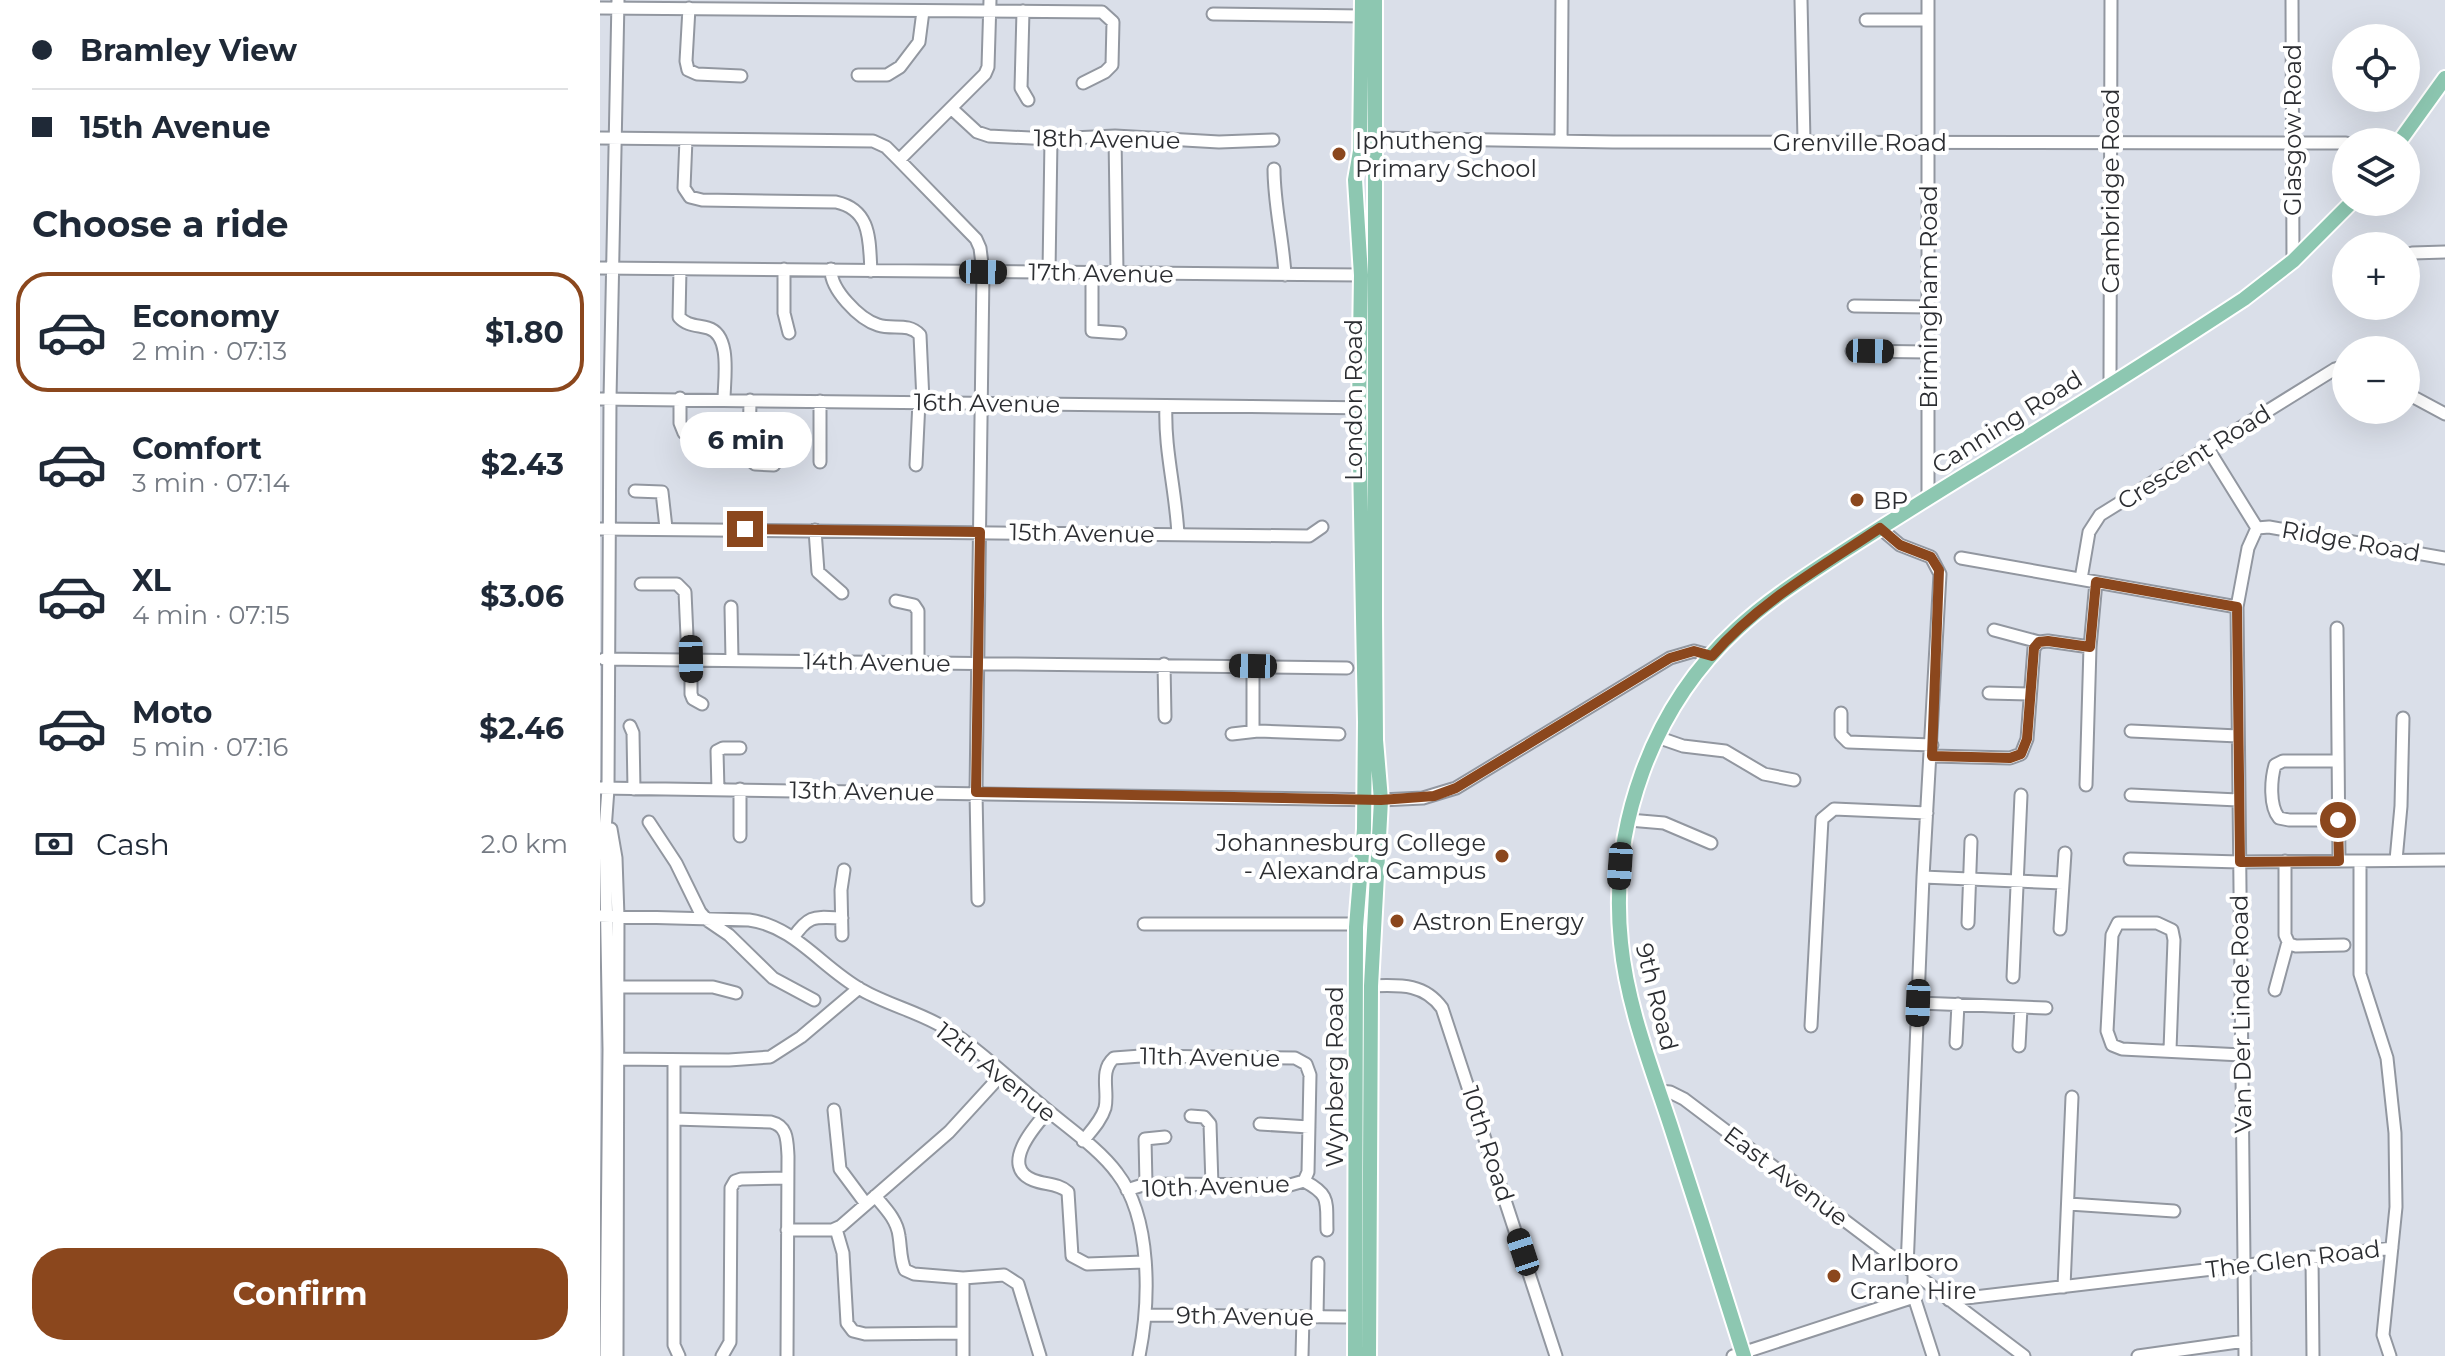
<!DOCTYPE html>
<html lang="en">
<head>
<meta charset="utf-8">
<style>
  :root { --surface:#fff; --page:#f6f6f7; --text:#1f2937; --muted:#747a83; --line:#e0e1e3; --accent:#8b471d }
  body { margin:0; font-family:Montserrat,sans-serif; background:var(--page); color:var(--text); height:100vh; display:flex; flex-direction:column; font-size:30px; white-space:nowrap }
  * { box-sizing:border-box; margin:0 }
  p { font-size:26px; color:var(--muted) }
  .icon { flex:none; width:44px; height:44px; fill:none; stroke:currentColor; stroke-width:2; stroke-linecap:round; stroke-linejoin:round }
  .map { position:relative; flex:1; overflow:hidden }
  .details { display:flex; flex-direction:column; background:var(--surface); width:600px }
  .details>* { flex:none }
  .banner { display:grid; align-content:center; height:176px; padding:0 32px; background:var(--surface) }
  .buttons { position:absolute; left:1732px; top:24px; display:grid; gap:16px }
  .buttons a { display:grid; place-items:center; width:88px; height:88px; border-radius:50%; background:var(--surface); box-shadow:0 8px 32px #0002; font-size:40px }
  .end { position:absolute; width:36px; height:36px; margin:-18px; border:10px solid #8b471d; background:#fff; box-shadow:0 0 0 4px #fff }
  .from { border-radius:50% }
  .bubble { position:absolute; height:56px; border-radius:28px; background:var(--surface); box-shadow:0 8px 32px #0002; font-size:26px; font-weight:700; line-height:56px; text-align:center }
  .car { position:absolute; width:24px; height:48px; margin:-24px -12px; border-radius:10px; box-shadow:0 0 6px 2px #0007; background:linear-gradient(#222 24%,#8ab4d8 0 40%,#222 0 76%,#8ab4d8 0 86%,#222 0) }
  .banner b { display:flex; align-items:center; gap:28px; height:76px; font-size:30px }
  .banner b+b { border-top:2px solid var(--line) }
  .banner i { width:20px; height:20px; background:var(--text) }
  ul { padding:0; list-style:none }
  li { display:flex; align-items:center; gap:24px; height:120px; margin:0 16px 12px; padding:0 16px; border:4px solid transparent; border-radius:32px }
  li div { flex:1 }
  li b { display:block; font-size:30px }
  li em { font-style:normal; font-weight:700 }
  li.active { border-color:var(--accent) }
  li>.icon { width:72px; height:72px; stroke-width:1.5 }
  h2 { padding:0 32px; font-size:36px; line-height:96px }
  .pay { display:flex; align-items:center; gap:20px; height:88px; padding:0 32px; font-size:30px }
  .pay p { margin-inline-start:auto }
  .cta { display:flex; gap:16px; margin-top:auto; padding:16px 32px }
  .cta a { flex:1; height:92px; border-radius:32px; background:var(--accent); color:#fff; font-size:32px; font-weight:700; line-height:92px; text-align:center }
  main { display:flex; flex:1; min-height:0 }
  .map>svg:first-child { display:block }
</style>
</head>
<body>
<main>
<section class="details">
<div class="banner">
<b><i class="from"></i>Bramley View</b>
<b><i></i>15th Avenue</b>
</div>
<h2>Choose a ride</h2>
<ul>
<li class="active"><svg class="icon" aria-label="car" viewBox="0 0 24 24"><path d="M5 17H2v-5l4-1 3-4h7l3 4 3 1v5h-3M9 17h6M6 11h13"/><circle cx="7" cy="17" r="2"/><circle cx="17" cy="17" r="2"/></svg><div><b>Economy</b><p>2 min · 07:13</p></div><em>$1.80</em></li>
<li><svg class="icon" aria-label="car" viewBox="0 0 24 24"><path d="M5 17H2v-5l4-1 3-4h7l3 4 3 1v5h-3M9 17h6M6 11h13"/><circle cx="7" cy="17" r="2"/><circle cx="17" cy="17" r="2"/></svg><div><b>Comfort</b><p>3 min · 07:14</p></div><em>$2.43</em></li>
<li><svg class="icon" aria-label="car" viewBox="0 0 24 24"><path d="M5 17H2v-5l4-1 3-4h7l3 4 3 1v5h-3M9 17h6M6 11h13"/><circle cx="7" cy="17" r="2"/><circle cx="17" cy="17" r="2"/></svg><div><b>XL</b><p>4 min · 07:15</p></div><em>$3.06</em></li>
<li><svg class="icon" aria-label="car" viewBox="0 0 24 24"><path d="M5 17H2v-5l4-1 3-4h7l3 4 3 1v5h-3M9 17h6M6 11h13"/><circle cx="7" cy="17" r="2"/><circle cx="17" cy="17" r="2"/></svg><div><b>Moto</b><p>5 min · 07:16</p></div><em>$2.46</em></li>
</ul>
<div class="pay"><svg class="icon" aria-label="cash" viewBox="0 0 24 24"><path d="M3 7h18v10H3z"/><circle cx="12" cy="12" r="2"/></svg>Cash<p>2.0 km</p></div>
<div class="cta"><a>Confirm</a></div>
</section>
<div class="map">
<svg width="1845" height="1356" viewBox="0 0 1845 1356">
  <rect width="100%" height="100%" fill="#dadfe9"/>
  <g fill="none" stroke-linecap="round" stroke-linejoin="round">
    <defs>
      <path id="minor" d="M1201,0L1204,141
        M1692,0L1693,261
        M0,8L502,12L513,22L512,65L505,72L483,83
        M89,8L86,61L88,70L97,74L141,76
        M423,11L421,88L428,100
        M613,14L762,16
        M1266,20H1328
        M258,75H287L300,67L319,42L323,11
        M351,108L377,132L389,136L451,139L515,136L619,142L673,140
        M515,136L517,273
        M0,138L273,141L286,147L299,160L376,239L380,248L383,272L376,792L378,900
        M775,138L1013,142L1746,143
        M86,139L84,188L90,197L102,200L236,202C272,210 269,241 271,271
        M961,141L962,0
        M299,160L385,74L388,67L390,0
        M674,169C674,205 683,239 685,275
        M1812,253L1845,252
        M0,268L761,275
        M80,269L79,317C87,326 97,325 108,328C132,335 124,380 124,400
        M184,269V313L189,333
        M231,269C230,289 259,319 278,325C293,330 308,322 320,335L323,401
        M449,272L451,139
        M492,273V331L520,333
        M1254,306L1329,307
        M1252,351L1328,352
        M1510,383L1511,0
        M1806,393L1845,414
        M80,398V423L84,433
        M0,399L775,408
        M150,400L149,459L155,464L174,465
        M566,406C564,449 576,491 578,535
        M1608,449L1657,528L1648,548L1637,607L1645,1356
        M220,462V401
        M316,465L319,401
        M35,491L62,492L66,528
        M1328,498V0
        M1280,528L1300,545L1331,557L1340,574L1323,877L1307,1268
        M1657,528L1669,527L1845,558
        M0,529L709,536L722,527
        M215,530L218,572L242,593
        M1361,558L1637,607
        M1481,579L1489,532L1500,515L1735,369L1746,366
        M41,584H77L85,592L88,659
        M296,601L314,605L318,611V662
        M131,607L132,660
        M1737,628L1739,861
        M1394,630L1439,642
        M4,659L747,668
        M91,659V694L93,699L102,704
        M564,664L565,717
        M1389,693L1429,694
        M1241,713V735L1248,742L1332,745
        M30,726L33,733L34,789
        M653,731V666
        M1531,731L1638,736
        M632,734L658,731L739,734
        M1057,737L1083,746L1125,751L1164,774L1194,780
        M1332,756L1410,758L1421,754L1427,739L1434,648L1439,642L1448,641L1490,647
        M1486,785L1490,647L1496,582
        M0,788L781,800L823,798L856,788L1070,658L1094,651L1112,656
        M118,790L117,751L123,748H140
        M1531,795L1638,800
        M1029,820L1064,823L1111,843
        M1738,820H1689L1679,818C1669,806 1671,779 1675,765L1683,761H1738
        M49,822L76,863L100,912L107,920L129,935L173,978L214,1000
        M11,829L16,858L18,917L17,1356
        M140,836V789
        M1530,859L1640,862L1845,860
        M1796,860L1801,806L1803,718
        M1685,861V935L1689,944L1696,946L1744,945
        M1760,861V974L1787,1058L1795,1133L1796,1207L1783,1335L1790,1356
        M1323,877L1463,883
        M1,916L149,920C195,926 223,969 262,990C288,1005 319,1012 345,1028C379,1049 409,1079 440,1104C464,1125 499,1148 517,1173C552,1218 550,1302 539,1356
        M1368,923L1371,841
        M544,924H756
        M1460,929L1465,853
        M242,935L241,890L244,870
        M193,938C209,914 215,917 242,918
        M1413,977L1421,795
        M771,986C800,985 824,983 842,1008L956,1356
        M14,987H113L136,993
        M1675,990L1688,942
        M1318,1003L1446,1008
        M1211,1026L1222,819L1234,809L1327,813
        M1356,1043L1358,1004
        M1419,1046L1421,1008
        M1570,1050L1574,940L1572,930L1557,923H1518L1512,935L1507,1031L1512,1045L1522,1049L1642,1055
        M11,1059L129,1060L170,1057L201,1037L259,988
        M74,1061V1345L79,1356
        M1059,1091L1070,1092L1084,1099L1424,1356
        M234,1110L240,1169L266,1204
        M448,1111C435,1126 399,1166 433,1180C445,1185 458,1183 468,1192L472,1256L487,1264L544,1262
        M591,1116L604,1117L610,1124L612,1185
        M74,1119L171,1122C188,1126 187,1141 188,1156L187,1356
        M660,1124L709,1127
        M483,1141C491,1131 501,1121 505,1108C509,1091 499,1071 514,1058L541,1056L695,1058L706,1064L710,1075L708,1172L704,1181
        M704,1181C731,1195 726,1202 727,1230
        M546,1184L545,1139L565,1137
        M527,1190L546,1184L690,1185L704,1181
        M275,1196C286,1209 297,1220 299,1236C301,1248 300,1259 305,1270L314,1274L363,1278V1356
        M1469,1204L1574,1211
        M236,1229L243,1253L247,1323L253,1331L265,1334L363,1333
        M187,1230H232L241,1226L349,1132L403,1073
        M1712,1257L1713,1356
        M1314,1273V1297L1333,1356
        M363,1278L404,1275L418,1284L440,1356
        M1464,1287L1472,1097
        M1349,1300L1792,1248
        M545,1315L746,1317
        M717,1317L718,1263
        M6,1356L9,1049L5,830L8,789L10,399L18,0
        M122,1356L130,1342L131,1188L135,1181L141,1179L187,1178
        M702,1356L703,1317
        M1133,1356L1314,1297
        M1538,1356L1645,1341"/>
      <path id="major" d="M1799,142L1845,78
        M755,1356L756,927L764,829L765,722L759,408L761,275L755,180L760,151L762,0
        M769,1356L771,986L781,800L776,740L775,615V0
        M1144,1356C1120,1279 1095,1201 1070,1124C1051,1066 1027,1005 1021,943C1009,828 1051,708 1137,629C1168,600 1203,578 1238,555C1285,525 1332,495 1380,466C1468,412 1557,356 1644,299L1693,261L1752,202"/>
    </defs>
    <!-- minor casing -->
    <use href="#minor" stroke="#9297a0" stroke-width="15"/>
    <!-- major casing -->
    <use href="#major" stroke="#fff" stroke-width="18"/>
    <!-- minor -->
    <use href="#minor" stroke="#fff" stroke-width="11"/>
    <!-- major -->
    <use href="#major" stroke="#8dc7b1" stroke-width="14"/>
  </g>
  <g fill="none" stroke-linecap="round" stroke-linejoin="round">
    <!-- route -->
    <path stroke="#8b471d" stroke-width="10" d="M145,529L380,532L376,792L781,800L834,796L856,788L1070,658L1094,651L1112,656C1159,602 1220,568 1280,528L1300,545L1331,557L1339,570L1332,756L1410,758L1421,754L1427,739L1434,648L1439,642L1448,641L1490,647L1496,582L1637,607L1640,862L1739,861L1738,820"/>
  </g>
  <!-- markers -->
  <g fill="#8b471d" stroke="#fff" stroke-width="3">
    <circle cx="739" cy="154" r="8"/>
    <circle cx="1257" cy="500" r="8"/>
    <circle cx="902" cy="856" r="8"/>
    <circle cx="797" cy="921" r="8"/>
    <circle cx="1234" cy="1276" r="8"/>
  </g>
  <g text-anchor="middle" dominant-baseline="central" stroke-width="8" stroke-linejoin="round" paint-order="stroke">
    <!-- street labels -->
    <g font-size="24" fill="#2c2e32" stroke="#fff">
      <text transform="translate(1692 130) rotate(-90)">Glasgow Road</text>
      <text transform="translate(507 139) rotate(1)">18th Avenue</text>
      <text x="1260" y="142">Grenville Road</text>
      <text transform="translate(1510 191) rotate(-90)">Cambridge Road</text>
      <text transform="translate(501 273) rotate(1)">17th Avenue</text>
      <text transform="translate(1328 297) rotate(-90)">Brimingham Road</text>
      <text transform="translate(753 400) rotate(-90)">London Road</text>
      <text transform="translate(387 403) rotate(1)">16th Avenue</text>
      <text transform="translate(1407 422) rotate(-32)">Canning Road</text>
      <text transform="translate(1594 457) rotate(-32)">Crescent Road</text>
      <text transform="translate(482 533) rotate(1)">15th Avenue</text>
      <text transform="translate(1751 541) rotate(10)">Ridge Road</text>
      <text transform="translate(277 662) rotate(1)">14th Avenue</text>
      <text transform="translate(262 791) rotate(1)">13th Avenue</text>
      <text transform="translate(1057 997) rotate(76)">9th Road</text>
      <text transform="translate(1641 1014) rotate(-91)">Van Der Linde Road</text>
      <text transform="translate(610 1057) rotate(1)">11th Avenue</text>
      <text transform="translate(396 1072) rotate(38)">12th Avenue</text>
      <text transform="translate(734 1077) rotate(-90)">Wynberg Road</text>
      <text transform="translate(888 1144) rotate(72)">10th Road</text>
      <text transform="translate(1186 1176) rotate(37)">East Avenue</text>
      <text transform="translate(616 1186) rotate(-2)">10th Avenue</text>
      <text transform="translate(1693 1259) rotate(-7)">The Glen Road</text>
      <text transform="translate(645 1316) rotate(1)">9th Avenue</text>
    </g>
    <!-- poi labels -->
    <g font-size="24" fill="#2c2e32" stroke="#fff" text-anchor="start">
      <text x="755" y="140">Iphutheng<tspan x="755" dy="28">Primary School</tspan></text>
      <text x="1273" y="500">BP</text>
      <text x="886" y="842" text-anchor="end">Johannesburg College<tspan x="886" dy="28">- Alexandra Campus</tspan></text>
      <text x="813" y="921">Astron Energy</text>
      <text x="1250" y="1262">Marlboro<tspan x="1250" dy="28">Crane Hire</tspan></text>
    </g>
  </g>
</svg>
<div class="buttons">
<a><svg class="icon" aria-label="locate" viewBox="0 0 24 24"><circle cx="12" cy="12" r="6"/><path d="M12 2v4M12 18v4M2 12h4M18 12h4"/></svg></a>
<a><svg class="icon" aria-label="layers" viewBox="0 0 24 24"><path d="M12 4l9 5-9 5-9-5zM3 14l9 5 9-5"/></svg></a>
<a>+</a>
<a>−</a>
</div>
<i class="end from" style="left:1738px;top:820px"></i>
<i class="end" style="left:145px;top:529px"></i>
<div class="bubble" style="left:80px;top:412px;width:132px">6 min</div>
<i class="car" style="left:383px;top:272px;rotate:91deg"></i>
<i class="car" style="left:1270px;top:351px;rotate:91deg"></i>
<i class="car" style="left:91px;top:659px;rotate:179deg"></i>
<i class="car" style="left:653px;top:666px;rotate:271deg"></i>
<i class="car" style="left:1020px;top:866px;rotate:184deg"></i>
<i class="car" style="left:1318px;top:1003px;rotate:182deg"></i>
<i class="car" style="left:923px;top:1252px;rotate:342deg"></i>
</div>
</main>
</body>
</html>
